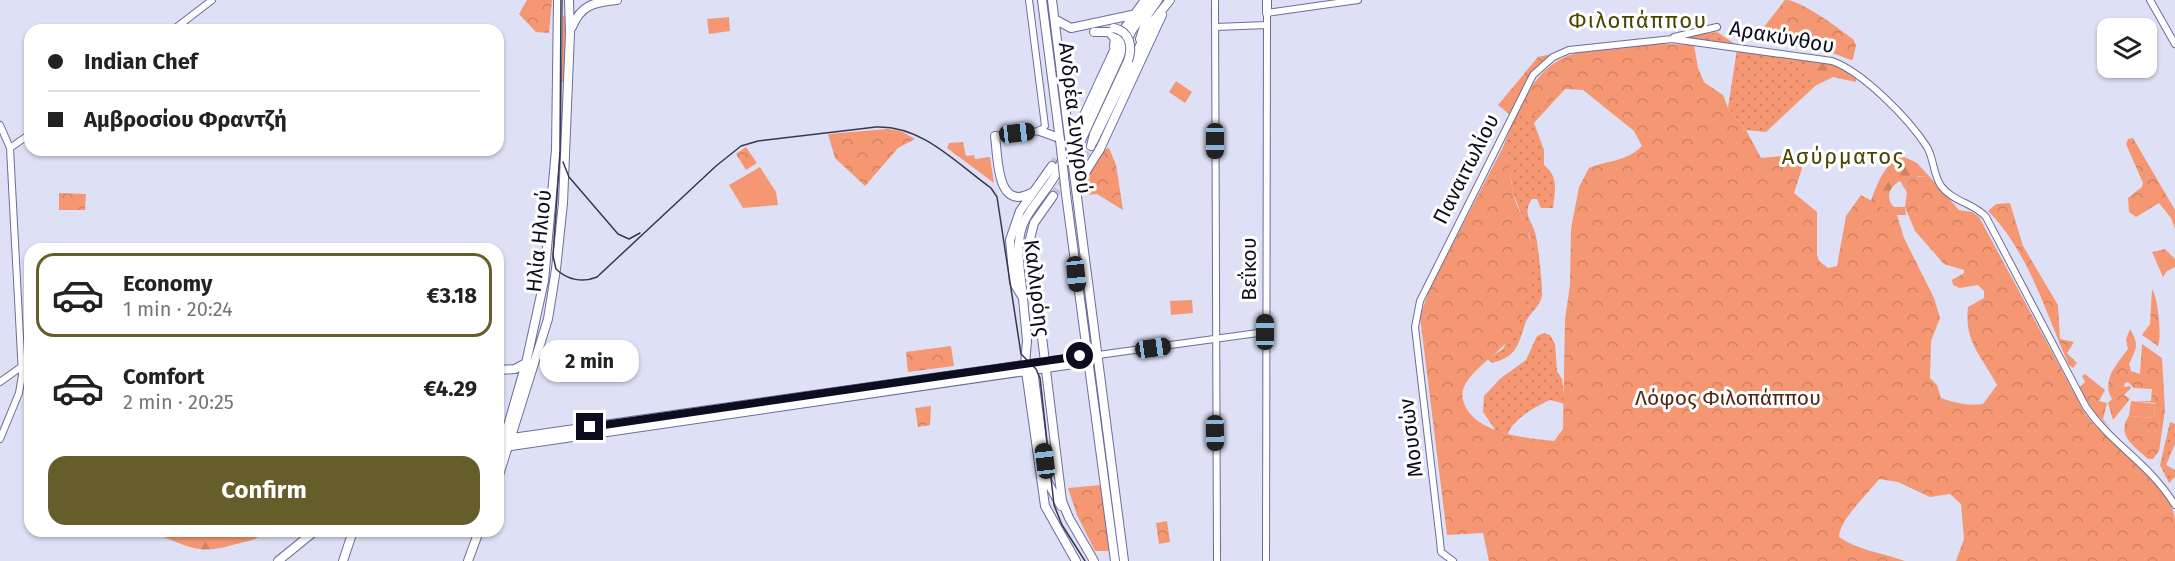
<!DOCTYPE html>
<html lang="en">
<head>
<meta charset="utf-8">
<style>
  :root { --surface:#fff; --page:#f2f2f2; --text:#222; --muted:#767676; --line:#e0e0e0; --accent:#655e2a }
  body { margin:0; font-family:"Fira Sans",sans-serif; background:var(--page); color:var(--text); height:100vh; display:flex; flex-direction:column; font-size:22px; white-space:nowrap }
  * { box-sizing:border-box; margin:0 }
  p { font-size:20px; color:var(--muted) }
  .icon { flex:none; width:33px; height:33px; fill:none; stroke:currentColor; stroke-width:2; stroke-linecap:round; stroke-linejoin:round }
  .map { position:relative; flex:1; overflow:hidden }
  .details { position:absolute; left:24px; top:243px; width:480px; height:294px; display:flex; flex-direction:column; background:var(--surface); border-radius:18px; box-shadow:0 2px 4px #0004 }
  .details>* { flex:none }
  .top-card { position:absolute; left:24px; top:24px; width:480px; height:132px; border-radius:18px; box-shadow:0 2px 4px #0004; display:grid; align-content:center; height:132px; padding:0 24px; background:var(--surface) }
  .buttons { position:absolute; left:2097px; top:18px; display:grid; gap:12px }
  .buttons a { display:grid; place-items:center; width:60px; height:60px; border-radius:12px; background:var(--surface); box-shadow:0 2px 4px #0004; font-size:30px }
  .end { position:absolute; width:27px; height:27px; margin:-14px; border:8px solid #0d0d20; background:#fff; box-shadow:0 0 0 3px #fff }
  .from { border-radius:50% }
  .bubble { position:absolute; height:42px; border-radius:18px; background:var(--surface); box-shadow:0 2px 4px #0004; font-size:20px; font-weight:700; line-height:42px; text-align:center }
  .car { position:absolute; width:18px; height:36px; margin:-18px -9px; border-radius:8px; box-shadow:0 0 4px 2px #0007; background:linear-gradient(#222 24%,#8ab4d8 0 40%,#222 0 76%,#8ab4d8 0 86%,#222 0) }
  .top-card b { display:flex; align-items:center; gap:21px; height:57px; font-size:22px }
  .top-card b+b { border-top:2px solid var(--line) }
  .top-card i { width:15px; height:15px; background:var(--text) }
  ul { padding:10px 0 0; list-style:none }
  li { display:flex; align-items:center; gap:18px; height:84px; margin:0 12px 9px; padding:0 12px; border:3px solid transparent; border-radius:18px }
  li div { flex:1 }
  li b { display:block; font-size:22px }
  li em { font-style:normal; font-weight:700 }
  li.current { border-color:var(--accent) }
  li>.icon { width:54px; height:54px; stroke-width:1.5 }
  .action { display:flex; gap:12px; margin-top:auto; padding:12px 24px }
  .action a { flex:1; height:69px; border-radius:18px; background:var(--accent); color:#fff; font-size:24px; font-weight:700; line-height:69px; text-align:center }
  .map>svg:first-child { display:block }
</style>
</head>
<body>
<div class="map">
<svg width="2175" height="561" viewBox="0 0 2175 561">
  <defs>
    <pattern id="grass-dots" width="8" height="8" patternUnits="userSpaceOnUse" patternTransform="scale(1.5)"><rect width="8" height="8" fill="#f59772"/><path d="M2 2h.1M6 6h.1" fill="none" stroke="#d18162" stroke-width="1.8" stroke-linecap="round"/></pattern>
    <pattern id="forest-firs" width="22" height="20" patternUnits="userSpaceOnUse" patternTransform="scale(1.5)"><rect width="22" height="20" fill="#f59772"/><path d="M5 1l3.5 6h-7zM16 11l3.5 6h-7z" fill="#d18162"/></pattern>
    <pattern id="park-crowns" width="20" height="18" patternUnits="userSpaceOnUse" patternTransform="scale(1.5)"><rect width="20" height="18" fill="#f59772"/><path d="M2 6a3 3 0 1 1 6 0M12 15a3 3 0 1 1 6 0" fill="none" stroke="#d18162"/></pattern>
  </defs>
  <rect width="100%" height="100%" fill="#dee0f6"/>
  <!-- grass -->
  <path fill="url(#grass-dots)" d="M567,12V76L560,85L562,18Z
    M1717,32L1735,44L1690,38V36Z
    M1737,49L1809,58L1812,81L1815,86L1766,132L1746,130L1728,108Z
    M1565,89L1534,123L1544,150V165C1559,177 1555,190 1553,208H1541L1537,199H1532C1521,215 1533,220 1536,236C1538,245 1543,289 1542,296C1540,307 1528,314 1525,324C1518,346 1516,357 1492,363L1487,359L1503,349L1524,307L1531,255L1530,237L1513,193L1507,148L1503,147L1518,109L1549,99Z
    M1544,333L1550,335L1555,344L1557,371L1562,379L1565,404L1550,400C1536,406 1513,419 1508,434L1496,431L1483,412L1484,396L1501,378L1526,360L1537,336Z
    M2170,422L2175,424V444L2166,465L2175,470V477L2169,483L2160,465Z"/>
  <!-- forest -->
  <path fill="url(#forest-firs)" d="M1809,58L1825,61L1856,75V82L1833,77L1815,86L1807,73Z
    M1902,156L1917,163L1929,176H1918L1908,183V194L1900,181C1889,187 1885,198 1894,207H1905L1906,215H1897L1871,201C1877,184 1884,164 1902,156Z
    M159,531H267C258,540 248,541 236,544C199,555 193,548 158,535Z"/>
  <!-- park -->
  <path fill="url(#park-crowns)" d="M527,0H552L549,33L536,32L519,14Z
    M1785,0C1802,0 1839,29 1853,39L1856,45L1853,59L1851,60L1830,52L1761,41L1764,27Z
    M1641,43L1694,45L1698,68L1704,82L1723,95L1728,108L1746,130L1761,158L1795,155L1802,168L1794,193L1817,212V255L1819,261L1828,268L1837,266L1846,216L1861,195L1897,215L1904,238L1934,298L1940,318L1931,341L1930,378L1937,385L1941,398C1956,403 1967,406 1983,404L1997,385C1982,356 1964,343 1968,307L1984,298V291L1978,285L1960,288L1953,285L1952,280L1964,273V270L1944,264L1915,231L1905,207L1908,183L1912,177L1929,176L1959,210L1972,212L1979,217L2085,413C2109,448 2168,473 2175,519C2175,532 2175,547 2175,561H1956L1964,539L1961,504L1950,494L1930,497L1898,482L1879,479C1868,494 1839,520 1839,537C1857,550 1883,553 1905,561H1489L1483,533L1447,535L1420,317L1429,290L1503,147H1507C1510,162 1510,178 1513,193C1516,208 1526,221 1529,236C1537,264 1527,304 1516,330C1506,352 1456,375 1463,400C1472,434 1526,438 1554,441L1563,429L1565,319L1570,285L1571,229L1579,187L1589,168C1608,160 1626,162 1642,146L1634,131L1583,90L1565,89L1524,123L1518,109C1552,46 1577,52 1641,43Z
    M1556,53L1533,72L1509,114L1498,105L1538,57Z
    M887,129L901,131L915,139L898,148L865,186L835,158L828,134Z
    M2133,138L2175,210V229L2171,218L2159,203L2136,217L2129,212L2128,198L2142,187L2143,183L2126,144L2128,139Z
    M963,142L966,156L974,155L975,159L990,157L994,183L947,148L949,143Z
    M746,147L757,163L746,170L736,154Z
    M1109,148L1116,165L1123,210L1097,194L1085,195C1084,180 1091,152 1109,148Z
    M59,193L86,194L85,210H59Z
    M2010,203L2023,246L2058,305L2060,339L2074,342L2067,353L2077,363L2073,368L2069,365C2046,314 2029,252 1988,211L1996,204Z
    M2165,249L2175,259V267L2167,271L2163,277L2152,252Z
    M2152,289C2158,297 2162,337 2158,346L2142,335L2150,324Z
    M2130,329C2140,346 2136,348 2129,364L2131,371L2140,374L2142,344L2162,358L2165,410L2159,451L2153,459H2148C2135,447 2115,435 2129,416L2154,418L2155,403L2135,401H2151L2152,389L2134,388L2128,382L2125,383L2124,387L2130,386L2131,388L2124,395L2130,399L2113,420L2108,403L2112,399C2101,381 2116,365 2128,349L2126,339Z
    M951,346L954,366L908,372L906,352Z
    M2085,374L2105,390L2099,401L2107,403L2103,419L2111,429L2094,412L2079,388L2085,382L2082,376Z
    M931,406L930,425L918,427L915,408Z
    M1101,485L1111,551H1095L1077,515L1068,488Z
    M1167,521L1170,542L1159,544L1156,523Z"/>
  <!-- garden -->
  <path fill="#f59772" d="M729,17L730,31L709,34L707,19Z
    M1176,81L1192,92L1185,103L1169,92Z
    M760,167L776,192L778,205L743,208L729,185Z
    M1192,300L1193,313L1171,315L1170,301Z
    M2131,401L2155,404L2154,418L2129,416Z"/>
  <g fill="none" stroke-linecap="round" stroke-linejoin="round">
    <!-- major-tunnel -->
    <path stroke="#bfc0d6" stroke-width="8" stroke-dasharray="8 4" stroke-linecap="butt" d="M1052,166L1079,126
      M1053,196L1091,146"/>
    <defs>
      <path id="minor" d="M1215,0L1217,561
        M2150,0L2175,44
        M1215,27L1267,25
        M173,30L212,0
        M1674,37L1717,27
        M0,125L10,148L22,375L19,393L0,439
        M995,136L1040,131L1045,126L1029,0
        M10,148L30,134
        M1098,355L1265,332
        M0,382L21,367
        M1266,561L1267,13L1358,0
        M1453,561L1441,552L1440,541L1415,327L1420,301L1533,75L1553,57L1569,50L1672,39L1832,61C1863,72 1909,119 1927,147C1934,159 1933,174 1941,186C1953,202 1974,203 1986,217L2086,407C2112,445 2149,463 2175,505"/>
      <path id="major" d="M1267,13V0
        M572,27C581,5 594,2 617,0
        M1094,32H1109L1115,39L1114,46
        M1140,39L1148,14L1158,0
        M1079,126L1124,29L1145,0
        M995,136C998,156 996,212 1031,193
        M1093,142L1150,25L1170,0
        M1100,149L1162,15
        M1052,166L1020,211L1010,240L1014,283L1023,298L1027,341L1025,364L1045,506L1076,561
        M1053,196L1034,223L1030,239L1062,501L1069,518L1094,561
        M1030,366L1033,369L1047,481L1061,506
        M498,370L515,369L526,363
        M498,440L1094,355
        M503,443L526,363L544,281L556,150L558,0
        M498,448L1087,362L1098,355
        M498,478L548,319L556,269L563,203L570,33L569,0
        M278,561L315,531
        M343,561L353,531
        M468,561L479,531"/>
      <path id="highway" d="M1042,0L1060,140
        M1052,0L1068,129
        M1056,20L1071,28L1132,15
        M1040,131L1059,138
        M1091,146L1094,134L1128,61
        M1078,184L1100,149
        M1066,194L1115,561
        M1023,298C1021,273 1013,243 1025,220C1036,199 1055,183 1062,160
        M1124,561L1073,166L1078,147L1131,32L1152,0"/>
    </defs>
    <!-- minor casing -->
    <use href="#minor" stroke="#6b6d9d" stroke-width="8"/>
    <!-- major casing -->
    <use href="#major" stroke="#6b6d9d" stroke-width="10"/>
    <!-- highway casing -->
    <use href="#highway" stroke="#6b6d9d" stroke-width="10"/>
    <!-- minor -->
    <use href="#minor" stroke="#fff" stroke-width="6"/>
    <!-- major -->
    <use href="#major" stroke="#fff" stroke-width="8"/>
    <!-- highway -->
    <use href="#highway" stroke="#fff" stroke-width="8"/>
    <!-- tram -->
    <path stroke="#37384b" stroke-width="1.5" d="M561,0L560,151L553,256L556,269C567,280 583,283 597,277L716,166L741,146L758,141L876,127C922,125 956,163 991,188L997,197L1021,354L1036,369L1040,378L1054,505L1062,525L1085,561
      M563,162L569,177L618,234L629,239L640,233"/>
    <defs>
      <path id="highway-bridge" d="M1114,28C1130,32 1133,46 1128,61
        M1068,129L1073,166
        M1060,140L1066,194"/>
    </defs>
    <!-- highway-bridge casing -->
    <use href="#highway-bridge" stroke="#6b6d9d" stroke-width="10" stroke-linecap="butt"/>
    <!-- highway-bridge -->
    <use href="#highway-bridge" stroke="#fff" stroke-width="8"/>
  </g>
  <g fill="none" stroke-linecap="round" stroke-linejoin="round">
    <!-- route -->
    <path stroke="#0d0d20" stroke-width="8" d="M590,427L1080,356"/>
  </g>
  <g text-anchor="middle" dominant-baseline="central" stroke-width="6" stroke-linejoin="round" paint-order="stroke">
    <!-- street labels -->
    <g font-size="21" fill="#0d0d20" stroke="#fff">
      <text transform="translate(1782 37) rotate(10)">Αρακύνθου</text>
      <text transform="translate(1075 118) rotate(83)">Ανδρέα Συγγρού</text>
      <text transform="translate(1466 169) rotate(-63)">Παναιτωλίου</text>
      <text transform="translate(539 241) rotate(-84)">Ηλία Ηλιού</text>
      <text transform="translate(1249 269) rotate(-90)">Βεΐκου</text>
      <text transform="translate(1037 288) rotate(83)">Καλλιρόης</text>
      <text transform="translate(1411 438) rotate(-97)">Μουσών</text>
    </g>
    <!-- park labels -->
    <g font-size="21" fill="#532614" stroke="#fff">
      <text x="1728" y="398">Λόφος Φιλοπάππου</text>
    </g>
    <!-- neighbourhood labels -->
    <g font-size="22" letter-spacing="1.5" fill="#4b4300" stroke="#fff">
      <text x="1638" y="20">Φιλοπάππου</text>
      <text x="1843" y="156">Ασύρματος</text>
    </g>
  </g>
</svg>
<div class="buttons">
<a><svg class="icon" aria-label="layers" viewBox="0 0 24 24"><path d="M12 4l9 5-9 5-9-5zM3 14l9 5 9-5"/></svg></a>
</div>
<i class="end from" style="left:1080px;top:356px"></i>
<i class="end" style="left:590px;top:427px"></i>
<div class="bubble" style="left:540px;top:340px;width:99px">2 min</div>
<i class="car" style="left:1017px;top:133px;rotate:83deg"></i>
<i class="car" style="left:1215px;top:141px;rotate:180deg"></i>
<i class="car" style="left:1076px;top:274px;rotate:174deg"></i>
<i class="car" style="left:1265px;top:332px;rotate:0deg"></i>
<i class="car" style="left:1153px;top:348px;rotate:82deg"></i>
<i class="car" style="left:1215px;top:433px;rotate:179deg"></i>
<i class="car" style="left:1045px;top:461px;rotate:353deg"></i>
<div class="top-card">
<b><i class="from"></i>Indian Chef</b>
<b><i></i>Αμβροσίου Φραντζή</b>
</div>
<section class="details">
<ul>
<li class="current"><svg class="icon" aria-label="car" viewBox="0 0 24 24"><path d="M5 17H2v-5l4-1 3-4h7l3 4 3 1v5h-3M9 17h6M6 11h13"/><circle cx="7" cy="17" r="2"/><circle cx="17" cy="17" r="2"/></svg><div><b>Economy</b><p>1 min · 20:24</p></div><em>€3.18</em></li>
<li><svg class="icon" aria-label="car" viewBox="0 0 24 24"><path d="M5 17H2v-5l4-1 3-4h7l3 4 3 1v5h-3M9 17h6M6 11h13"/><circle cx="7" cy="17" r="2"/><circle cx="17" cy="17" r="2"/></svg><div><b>Comfort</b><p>2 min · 20:25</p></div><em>€4.29</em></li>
</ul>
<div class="action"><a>Confirm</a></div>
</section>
</div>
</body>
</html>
